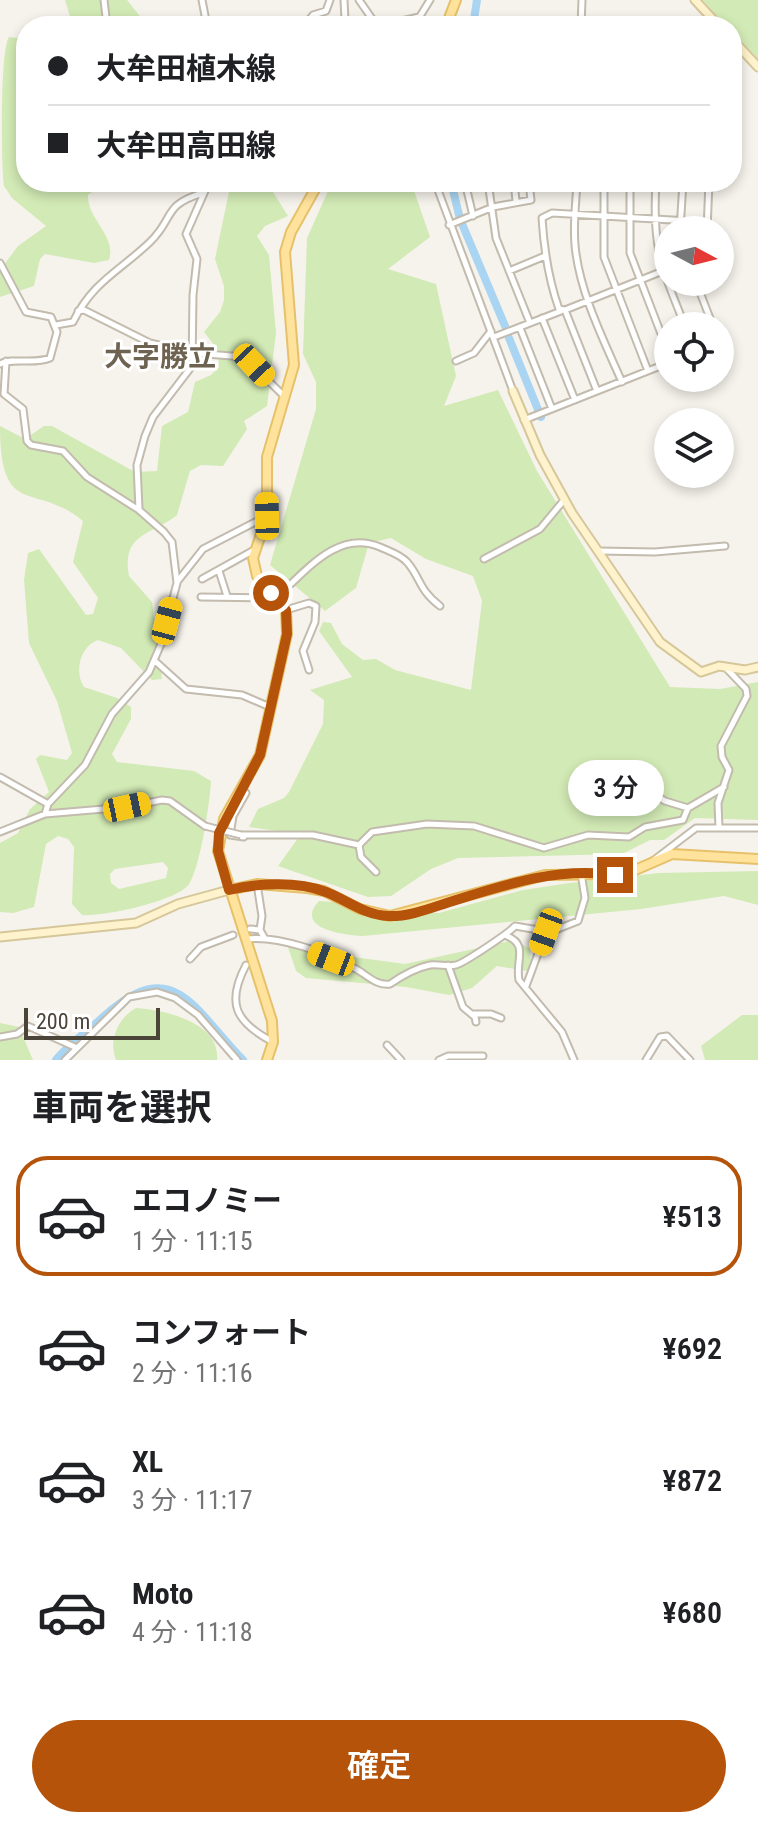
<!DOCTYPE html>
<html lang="ja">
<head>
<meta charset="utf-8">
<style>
  :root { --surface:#fff; --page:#f2f2f2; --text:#202124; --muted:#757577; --line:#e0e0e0; --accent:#b45309 }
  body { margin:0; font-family:"Roboto Condensed","Noto Sans JP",sans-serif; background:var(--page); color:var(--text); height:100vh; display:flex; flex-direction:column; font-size:30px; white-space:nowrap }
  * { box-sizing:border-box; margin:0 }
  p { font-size:26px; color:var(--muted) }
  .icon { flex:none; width:44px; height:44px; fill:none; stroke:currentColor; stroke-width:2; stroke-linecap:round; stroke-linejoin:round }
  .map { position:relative; height:1060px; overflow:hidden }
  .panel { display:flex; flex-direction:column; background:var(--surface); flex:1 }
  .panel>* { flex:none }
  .banner { position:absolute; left:16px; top:16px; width:726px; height:176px; border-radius:32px; box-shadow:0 4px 12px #0003; display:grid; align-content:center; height:176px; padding:0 32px; background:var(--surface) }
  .needle { width:52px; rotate:97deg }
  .buttons { position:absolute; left:654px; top:216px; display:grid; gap:16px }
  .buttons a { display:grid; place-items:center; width:80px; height:80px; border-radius:50%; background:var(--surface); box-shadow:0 4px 12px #0003; font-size:40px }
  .scale { position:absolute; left:24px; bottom:20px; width:136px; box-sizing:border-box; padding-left:8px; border:4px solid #4b4439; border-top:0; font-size:22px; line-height:28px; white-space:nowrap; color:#4b4439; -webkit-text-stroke:6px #fff; paint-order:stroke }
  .end { position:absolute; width:36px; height:36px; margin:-18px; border:10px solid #b45309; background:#fff; box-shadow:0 0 0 4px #fff }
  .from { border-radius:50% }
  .bubble { position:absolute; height:56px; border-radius:28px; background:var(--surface); box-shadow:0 4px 12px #0003; font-size:26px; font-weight:600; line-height:56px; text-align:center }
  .car { position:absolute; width:24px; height:48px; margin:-24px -12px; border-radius:10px; box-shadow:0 0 6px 2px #0007; background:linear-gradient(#f5c518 24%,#345 0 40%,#f5c518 0 76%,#345 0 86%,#f5c518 0) }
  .banner b { display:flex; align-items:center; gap:28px; height:76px; font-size:30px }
  .banner b+b { border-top:2px solid var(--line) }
  .banner i { width:20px; height:20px; background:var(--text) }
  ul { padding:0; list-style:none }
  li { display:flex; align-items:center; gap:24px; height:120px; margin:0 16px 12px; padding:0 16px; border:4px solid transparent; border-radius:32px }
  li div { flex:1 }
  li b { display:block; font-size:30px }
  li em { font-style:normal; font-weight:600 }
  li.active { border-color:var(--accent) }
  li>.icon { width:72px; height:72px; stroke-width:1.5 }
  h2 { padding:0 32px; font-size:36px; line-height:96px }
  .action { display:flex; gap:16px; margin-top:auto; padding:16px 32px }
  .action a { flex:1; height:92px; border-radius:48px; background:var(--accent); color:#fff; font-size:32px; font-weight:600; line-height:92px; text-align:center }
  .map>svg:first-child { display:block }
</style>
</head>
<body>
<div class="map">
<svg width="758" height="1060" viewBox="0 0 758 1060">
  <rect width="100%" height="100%" fill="#f6f3ec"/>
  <!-- green -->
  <path fill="#d2eab5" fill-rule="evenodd" d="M65,0H127L143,20L140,26H73Z
    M703,0H758V60L732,33V26H725Z
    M9,37L26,39V182H132C119,192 100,184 88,195C87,219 117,236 109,260L94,263L45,254L40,259L34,286L0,297V270L18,246L46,226L12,198L4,186C1,165 0,49 9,37Z
    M231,182H272L273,192L288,216L265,226L257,236L269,255L276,333L267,406L244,421L247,429L223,466L201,465L190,471L177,515C152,535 121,533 129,576L152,602L162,679L152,680L121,648L98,640C80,646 74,672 84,687L117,698L131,707V719L112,754L117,762L194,771L211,781C210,802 200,868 189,884C178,901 102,917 82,915L72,904L74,847L68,839L58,836L46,844L34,907L13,913L0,912V843L18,833L30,809L49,792L36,759L40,755L67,760L72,753L57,701L29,643L24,580L28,553L39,549L86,615L93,614L98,598L73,562L83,521C35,481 0,520 0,426L25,439L44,426H52L135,472L157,471L162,426L188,412L195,382L211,375L219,367L218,350L204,332L220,312L224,300V286L215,259ZM163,862L168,868L166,878L119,889L111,883L110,874L115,869Z
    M332,182H411L430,237L388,269L436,284L456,376L444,406L498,390L537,471L670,687L720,689L758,682V820L695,818L664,840H650L622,854L458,858L431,869L391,896L368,897L278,866L301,834L249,827L258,809L284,798L289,792L323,724L324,700L310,690L352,677L319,631L323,622L331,623L342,644L363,660L376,659L395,670L471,690L482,601L473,576L426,559L391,538L369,543L356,588L325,611L270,565L316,409V382L303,354L307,238Z
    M758,871V905L724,896L641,909L363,936C345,935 293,929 319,901L350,903L372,910L439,913L523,890L570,883L659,873Z
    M515,940L530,949L531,965L527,971L497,966L472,988L449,995L406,987L306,978L296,971L288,947L293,942L346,956L405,964Z
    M136,1008C166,1010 221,1023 217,1060H116C108,1040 118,1018 136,1008Z
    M742,1015H758V1060H705L701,1046Z
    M0,1023L19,1027L33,1060H0Z"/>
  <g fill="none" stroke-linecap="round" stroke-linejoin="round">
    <!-- river -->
    <path stroke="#a9d4f2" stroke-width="8" d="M473,26L477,0
      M451,182L460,219L505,326
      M509,338L541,417
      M56,1060C69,1044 87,1032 102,1018C173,952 193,1009 243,1060"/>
    <defs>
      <path id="street" d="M104,0L107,26
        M202,0L207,26
        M359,0L375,23L384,25L419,17
        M304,26L313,15L326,11L330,0
        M314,26L323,21L330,26
        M341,26L345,20L344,0
        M414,26L430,0
        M581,26L582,0
        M435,182L513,391
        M465,182L473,216
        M488,182L496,238L530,323
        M514,182L516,201
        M577,182C576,203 573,224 575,245C579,291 603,339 622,382
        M604,182V257L648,371
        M630,182V253L668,352
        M656,182C652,248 661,266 685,326
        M449,225L493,207L531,200L529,182
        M680,230L683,182
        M707,230L709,182
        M0,263L26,312L51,317L57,332L50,358C33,365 13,357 0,364
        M509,271L545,256
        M696,282L713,326
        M565,310L668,269
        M78,311L84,310L150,343L194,353L244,357L284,396
        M542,318L575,400
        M56,325L73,322C93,281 120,271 150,242C175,218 162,205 203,193
        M520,328L552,409
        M494,337L561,311
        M6,361L4,394L23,409L27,441L31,445L63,451L87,477L139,510L164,532L172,542L177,583L161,644L149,672L112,714L85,765L48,804L45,814
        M456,361L474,353L491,331
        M597,391L565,310L559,309C548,278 544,250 542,218L552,213L706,222
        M524,420L668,363
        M139,509L137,465L145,436L153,417L192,366L193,295L197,259L186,234L209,182
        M599,551L655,552L725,546
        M484,559L540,529L564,500
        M219,571L227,596
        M202,579L256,549
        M177,582L203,549L267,516
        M201,597L267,598L271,593
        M277,597C306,571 338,529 380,547C389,551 401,555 407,562C421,578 418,589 440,606
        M286,610L309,603L316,606L315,622L303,651L309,670
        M155,661L186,689L242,695L270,707
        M0,777L48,804
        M242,788L246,793L233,816L230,835L244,837
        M581,802H616L648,791L665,801L688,808L724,787
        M719,828L718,803L729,770L722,757L721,746L747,696L746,689L726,668
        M0,832L45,814L127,807L162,800L170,801L205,826
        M241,835H313L359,845
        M654,860L696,828H758
        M376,872L361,857L359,845L372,832L427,824L474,826L544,848L588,835L629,837L645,827L683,820L688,808
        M257,884L262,916L260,930
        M250,929L260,930L265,939
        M507,936C529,945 515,961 519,980L562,1032L574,1060
        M246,939C279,935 327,953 356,969C367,975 376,986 390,984C403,975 415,968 430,965C439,964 448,967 456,965C464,963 509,933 515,926L550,932L578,921L585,898L581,873
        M190,959L201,947L233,935
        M246,965C226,1003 235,1022 273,1042
        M448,965L463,1007L475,1017L476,1022
        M526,986L546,932
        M473,1014H491L501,1018
        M0,1037L17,1034L28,1026L77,1048
        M387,1045L401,1060
        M65,1060L129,997L157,992L175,998L198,1015L237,1060
        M439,1060L448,1056H483
        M646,1060L660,1037L667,1036L690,1060"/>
      <path id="secondary" d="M695,0L719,26
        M732,39L758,67
        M513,391L540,455L572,513L660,642L701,672L719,666L745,670L758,667
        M0,937L136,923L178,904L229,890"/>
      <path id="primary" d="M446,26L456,0
        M229,890L257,884L307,888L324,891L360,909L390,916L545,875L626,874L672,854L758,859
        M267,1060L273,1042L272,1021L218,851L224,819L260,755L287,634L286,610L257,576L253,558L267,516V457L294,365L285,252L291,232L319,182"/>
    </defs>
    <!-- street casing -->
    <use href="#street" stroke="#c2bbae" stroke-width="9"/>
    <!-- secondary casing -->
    <use href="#secondary" stroke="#d6c79b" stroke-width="11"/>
    <!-- primary casing -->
    <use href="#primary" stroke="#e6c16a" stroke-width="12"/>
    <!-- street -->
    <use href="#street" stroke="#fff" stroke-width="5"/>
    <!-- secondary -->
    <use href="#secondary" stroke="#fff3cd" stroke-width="7"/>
    <!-- primary -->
    <use href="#primary" stroke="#ffe39c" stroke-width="8"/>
    <defs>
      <path id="street-bridge" d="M205,826L241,835"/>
    </defs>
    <!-- street-bridge casing -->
    <use href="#street-bridge" stroke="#c2bbae" stroke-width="9" stroke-linecap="butt"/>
    <!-- street-bridge -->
    <use href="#street-bridge" stroke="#fff" stroke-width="5"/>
  </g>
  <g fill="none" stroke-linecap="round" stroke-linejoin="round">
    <!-- route -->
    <path stroke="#b45309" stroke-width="10" d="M271,593L286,610L287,634L260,755L219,833L218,851L229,890C258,883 298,881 326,892C347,900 364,915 388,916C410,917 433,907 453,901C507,884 558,867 615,875"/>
  </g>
  <g text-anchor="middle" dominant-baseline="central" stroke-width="6" stroke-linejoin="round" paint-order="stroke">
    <!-- quarter labels -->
    <g font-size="28" font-weight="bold" fill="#6e6250" stroke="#fff">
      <text x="160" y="356">大字勝立</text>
    </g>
  </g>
</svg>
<div class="buttons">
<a><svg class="needle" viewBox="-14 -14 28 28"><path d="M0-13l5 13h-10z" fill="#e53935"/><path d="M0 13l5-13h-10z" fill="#757577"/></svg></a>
<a><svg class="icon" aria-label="locate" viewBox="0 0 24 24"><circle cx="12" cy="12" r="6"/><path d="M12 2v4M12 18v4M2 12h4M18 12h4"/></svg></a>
<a><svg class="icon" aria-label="layers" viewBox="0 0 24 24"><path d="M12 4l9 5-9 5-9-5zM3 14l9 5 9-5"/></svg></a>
</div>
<div class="scale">200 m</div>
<i class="end from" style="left:271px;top:593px"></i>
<i class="end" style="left:615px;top:875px"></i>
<div class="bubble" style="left:568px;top:760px;width:96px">3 分</div>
<i class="car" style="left:254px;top:365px;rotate:137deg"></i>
<i class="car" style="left:267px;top:516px;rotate:359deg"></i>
<i class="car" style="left:167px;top:621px;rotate:15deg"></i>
<i class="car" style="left:127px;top:807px;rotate:78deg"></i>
<i class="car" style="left:546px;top:932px;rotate:200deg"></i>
<i class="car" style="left:331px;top:959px;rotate:291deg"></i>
<div class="banner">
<b><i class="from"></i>大牟田植木線</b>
<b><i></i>大牟田高田線</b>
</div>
</div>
<section class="panel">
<h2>車両を選択</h2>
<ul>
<li class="active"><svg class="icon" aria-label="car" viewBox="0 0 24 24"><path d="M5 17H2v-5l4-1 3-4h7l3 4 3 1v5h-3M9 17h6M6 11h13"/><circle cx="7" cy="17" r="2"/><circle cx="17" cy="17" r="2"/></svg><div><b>エコノミー</b><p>1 分 · 11:15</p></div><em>¥513</em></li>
<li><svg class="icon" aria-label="car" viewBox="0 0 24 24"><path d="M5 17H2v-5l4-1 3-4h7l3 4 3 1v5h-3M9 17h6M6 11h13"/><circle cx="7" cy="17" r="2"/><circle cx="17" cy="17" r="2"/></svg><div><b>コンフォート</b><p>2 分 · 11:16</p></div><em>¥692</em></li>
<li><svg class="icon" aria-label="car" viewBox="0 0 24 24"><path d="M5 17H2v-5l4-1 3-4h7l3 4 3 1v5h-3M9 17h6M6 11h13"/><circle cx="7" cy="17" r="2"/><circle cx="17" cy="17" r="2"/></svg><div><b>XL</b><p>3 分 · 11:17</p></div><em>¥872</em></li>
<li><svg class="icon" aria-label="car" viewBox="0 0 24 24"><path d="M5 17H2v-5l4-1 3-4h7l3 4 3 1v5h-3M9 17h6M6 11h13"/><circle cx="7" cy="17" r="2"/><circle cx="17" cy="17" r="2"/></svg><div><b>Moto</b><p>4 分 · 11:18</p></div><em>¥680</em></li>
</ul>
<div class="action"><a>確定</a></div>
</section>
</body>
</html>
